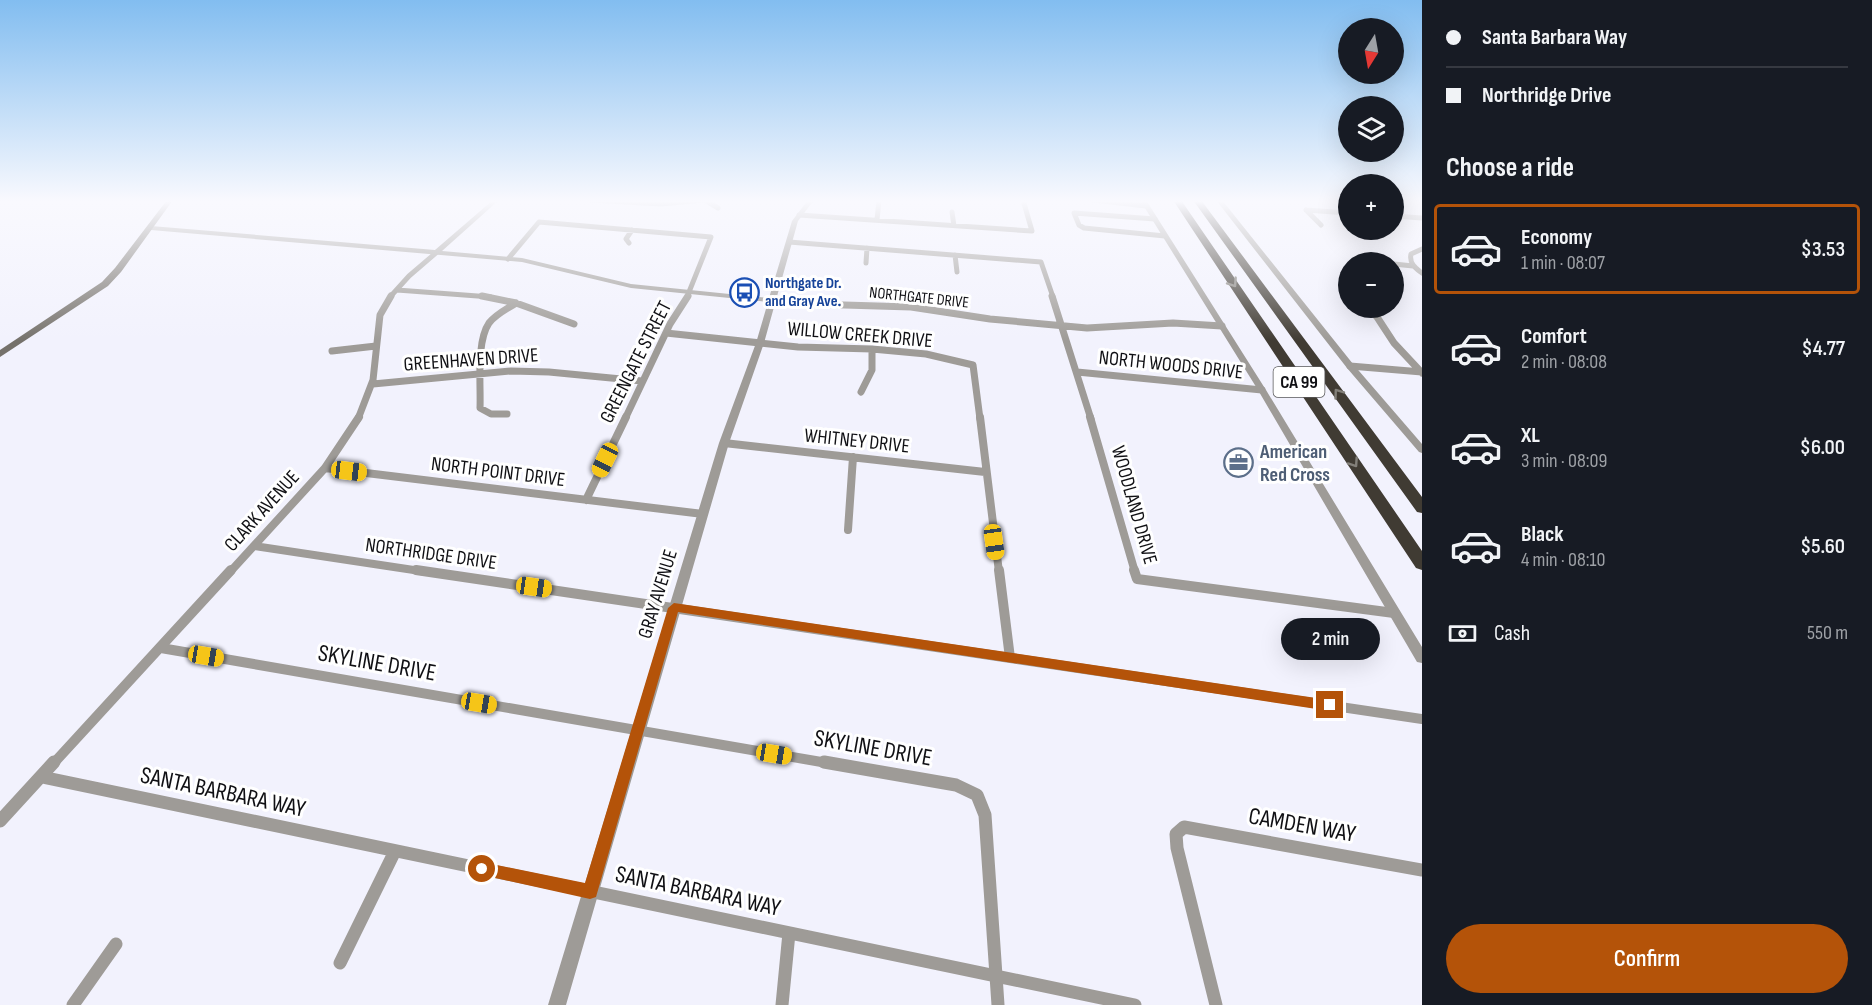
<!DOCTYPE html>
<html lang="en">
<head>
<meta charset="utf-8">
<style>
  :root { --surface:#171b24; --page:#20242c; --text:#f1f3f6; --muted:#9ea1a6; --line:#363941; --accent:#b45309 }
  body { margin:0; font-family:"Sofia Sans Condensed",sans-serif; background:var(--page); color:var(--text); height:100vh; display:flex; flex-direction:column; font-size:22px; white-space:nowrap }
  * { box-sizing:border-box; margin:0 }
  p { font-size:20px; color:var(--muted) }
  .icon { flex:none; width:33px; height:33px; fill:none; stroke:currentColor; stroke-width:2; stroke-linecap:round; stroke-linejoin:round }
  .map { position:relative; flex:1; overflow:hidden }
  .sheet { display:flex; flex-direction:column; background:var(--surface); width:450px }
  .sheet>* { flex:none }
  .guide { display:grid; align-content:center; height:132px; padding:0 24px; background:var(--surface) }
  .needle { width:39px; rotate:191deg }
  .buttons { position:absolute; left:1338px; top:18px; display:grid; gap:12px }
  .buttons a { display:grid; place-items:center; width:66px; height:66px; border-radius:50%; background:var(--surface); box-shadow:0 6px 24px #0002; font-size:30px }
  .end { position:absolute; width:27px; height:27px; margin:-14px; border:8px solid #b45309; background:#fff; box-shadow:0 0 0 3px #fff }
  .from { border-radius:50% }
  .bubble { position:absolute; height:42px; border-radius:21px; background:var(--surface); box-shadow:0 6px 24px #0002; font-size:20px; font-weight:600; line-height:42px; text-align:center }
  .car { position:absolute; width:18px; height:36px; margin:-18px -9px; border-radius:8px; box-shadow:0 0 4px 2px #0007; background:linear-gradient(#f5c518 24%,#345 0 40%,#f5c518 0 76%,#345 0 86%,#f5c518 0) }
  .guide b { display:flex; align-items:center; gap:21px; height:57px; font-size:22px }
  .guide b+b { border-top:2px solid var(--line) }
  .guide i { width:15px; height:15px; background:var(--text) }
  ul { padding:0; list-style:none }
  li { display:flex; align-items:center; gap:18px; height:90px; margin:0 12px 9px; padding:0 12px; border:3px solid transparent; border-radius:6px }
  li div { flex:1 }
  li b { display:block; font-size:22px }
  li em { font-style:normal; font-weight:600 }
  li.active { border-color:var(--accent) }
  li>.icon { width:54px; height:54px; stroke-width:1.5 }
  h2 { padding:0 24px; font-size:27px; line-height:72px }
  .pay { display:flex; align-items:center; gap:15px; height:66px; padding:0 24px; font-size:22px }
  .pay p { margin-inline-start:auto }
  .action { display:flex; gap:12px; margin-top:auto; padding:12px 24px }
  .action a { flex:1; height:69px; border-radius:36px; background:var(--accent); color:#fff; font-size:24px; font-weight:600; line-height:69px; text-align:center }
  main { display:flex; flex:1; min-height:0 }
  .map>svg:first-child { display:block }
</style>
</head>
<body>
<main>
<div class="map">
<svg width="1422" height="1005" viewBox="0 0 1422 1005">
  <rect width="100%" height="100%" fill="#f2f2fd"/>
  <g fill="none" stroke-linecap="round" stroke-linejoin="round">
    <!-- minor-far4 -->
    <path stroke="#9e9b97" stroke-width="5" d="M590,200L661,204L705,200
      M705,200L718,208
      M1093,200L1146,206
      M1306,210L1348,213
      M1306,210L1321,225
      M952,212L954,226
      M799,215L1032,231L1023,200
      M1394,216L1422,218
      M1155,219L1074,213L1079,225L1084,228L1165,236
      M877,220L879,200
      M789,242L1041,262L1053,297
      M629,243L626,239L632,230
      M1422,249L1411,254C1409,263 1415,268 1422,273
      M955,255L957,272
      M508,259L539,222L711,237L687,297
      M1355,261L1375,262
      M866,263L867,248
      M1394,264L1413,266
      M397,290L491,297
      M390,297L409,276L437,252"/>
    <!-- minor-far3 -->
    <path stroke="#9e9b97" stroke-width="7" d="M482,296L516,303L574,324
      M1052,296L1091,419
      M771,300L811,304L911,307L990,319L1087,328L1173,323L1222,326
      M1368,308L1377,317L1394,343L1422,373
      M666,333L798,347L872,349L926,354L973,365L980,419
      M332,351L376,346
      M1350,366L1422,372
      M1077,372L1262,390
      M373,384L511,371L549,372L642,381
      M861,392L872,370V349
      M507,414H491L480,408C481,385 476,342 489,323C496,314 507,309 516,303
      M358,419L373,380L380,315L391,296
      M625,419L670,324L688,296"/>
    <!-- minor-far2 -->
    <path stroke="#9e9b97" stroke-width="8" d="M980,417L999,572
      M1090,417L1135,572
      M724,443L985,472
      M325,468L703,514
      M586,500L626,417
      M848,530L853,457
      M254,546L427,572
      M230,572L325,468L359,417"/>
    <!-- minor-far1 -->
    <path stroke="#9e9b97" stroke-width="10" d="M416,570L1422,719
      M999,570L1010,658
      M1134,570L1137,579L1394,613
      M161,648L833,764
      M53,764L231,570"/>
    <!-- minor -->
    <path stroke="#9e9b97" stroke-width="13" d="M824,762L956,785L977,795L985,815L998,1005
      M42,777L1135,1005
      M0,821L54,762
      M340,963L395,851
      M73,1005L116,944
      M782,1005L789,933
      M1216,1005L1177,848L1176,834L1184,827L1422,870"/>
    <!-- tertiary -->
    <path fill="#9e9b97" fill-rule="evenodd" d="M493,200H499L442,251L522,258L631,284L769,298L792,221L808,200H814L798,221L764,343L729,443L566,1005H548L719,443L756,343L768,302L631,288L522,262L151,230L148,228L151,226L435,250Z
      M1140,200H1146L1266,390L1422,647V663L1417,662L1258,390Z
      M1216,200H1222L1353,364L1422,444V453L1419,452L1347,368Z"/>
    <!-- secondary -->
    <path fill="#75716b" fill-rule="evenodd" d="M167,200H173L121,272L108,286L0,357V350L102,282L115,268Z"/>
    <!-- motorway -->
    <path fill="#403b33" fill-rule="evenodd" d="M1173,200H1181L1422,551V570L1416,568Z
      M1193,200H1201L1422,497V513L1417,512Z"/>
  </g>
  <!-- one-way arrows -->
  <defs><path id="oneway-chevron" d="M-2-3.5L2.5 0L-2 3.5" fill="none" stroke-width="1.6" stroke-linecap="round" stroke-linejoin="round" transform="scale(1.5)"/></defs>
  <g stroke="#83807a">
    <use href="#oneway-chevron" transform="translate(1233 283) rotate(56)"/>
    <use href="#oneway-chevron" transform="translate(1338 393) rotate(-126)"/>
    <use href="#oneway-chevron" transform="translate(1354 463) rotate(56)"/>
  </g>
  <!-- sky -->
  <linearGradient id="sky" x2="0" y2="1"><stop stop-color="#82bdf0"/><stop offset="0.59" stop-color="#f9f9fe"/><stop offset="1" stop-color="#f9f9fe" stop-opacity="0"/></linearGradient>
  <rect width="1422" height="341" fill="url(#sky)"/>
  <!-- route -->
  <path fill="#b45309" d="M674,603L1330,700L1337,705L1330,711L678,612L596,897L590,899L477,874L474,869L477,864L482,862L585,883L668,608Z"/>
  <!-- icons -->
  <defs>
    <symbol id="bus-ring" viewBox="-11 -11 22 22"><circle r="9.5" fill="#fff" stroke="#1a4fb4" stroke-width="1.5"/><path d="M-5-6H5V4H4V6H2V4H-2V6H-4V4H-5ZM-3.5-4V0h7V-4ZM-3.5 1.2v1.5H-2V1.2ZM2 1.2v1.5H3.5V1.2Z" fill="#1a4fb4"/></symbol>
    <symbol id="office-ring" viewBox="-11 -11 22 22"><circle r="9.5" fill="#fff" stroke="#5c6f8a" stroke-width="1.5"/><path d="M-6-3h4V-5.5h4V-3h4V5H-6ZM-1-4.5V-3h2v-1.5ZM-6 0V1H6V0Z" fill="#5c6f8a"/></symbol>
  </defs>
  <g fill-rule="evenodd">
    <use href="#bus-ring" x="728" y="276" width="33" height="33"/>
    <use href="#office-ring" x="1222" y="446" width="33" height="33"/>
  </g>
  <g text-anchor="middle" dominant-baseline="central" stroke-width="6" stroke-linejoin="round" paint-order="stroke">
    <!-- far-transit labels -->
    <g font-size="16" font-weight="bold" fill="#164399" stroke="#fff" text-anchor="start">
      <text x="765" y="283">Northgate Dr.<tspan x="765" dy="18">and Gray Ave.</tspan></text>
    </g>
    <!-- far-street labels -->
    <g font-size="16" fill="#101014" stroke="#fff">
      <text transform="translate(919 298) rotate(6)">NORTHGATE DRIVE</text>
    </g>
    <!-- shield labels -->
    <rect fill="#fff" stroke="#58585a" stroke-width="1.5" x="1273.5" y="367" width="51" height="30" rx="4.5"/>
    <g font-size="18" font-weight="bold" fill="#101014">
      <text x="1299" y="382">CA 99</text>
    </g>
    <!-- street labels -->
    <g font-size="20" fill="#101014" stroke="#fff">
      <text transform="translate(860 335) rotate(5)">WILLOW CREEK DRIVE</text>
      <text transform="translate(471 360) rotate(-4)">GREENHAVEN DRIVE</text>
      <text transform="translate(636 362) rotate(-63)">GREENGATE STREET</text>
      <text transform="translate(1171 365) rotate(6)">NORTH WOODS DRIVE</text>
      <text transform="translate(857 441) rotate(6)">WHITNEY DRIVE</text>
      <text transform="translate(498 472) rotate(7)">NORTH POINT DRIVE</text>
      <text transform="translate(1134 505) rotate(74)">WOODLAND DRIVE</text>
      <text transform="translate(262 511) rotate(-48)">CLARK AVENUE</text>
      <text transform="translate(431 554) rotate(8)">NORTHRIDGE DRIVE</text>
      <text transform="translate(658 594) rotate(-73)">GRAY AVENUE</text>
    </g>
    <!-- service labels -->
    <g font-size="20" font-weight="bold" fill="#4e5e75" stroke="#fff" text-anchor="start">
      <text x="1260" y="452">American<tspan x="1260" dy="23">Red Cross</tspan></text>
    </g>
    <!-- near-street labels -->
    <g font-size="24" fill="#101014" stroke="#fff">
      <text transform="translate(377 663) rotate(10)">SKYLINE DRIVE</text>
      <text transform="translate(873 748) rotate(10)">SKYLINE DRIVE</text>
      <text transform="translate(223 792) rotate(12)">SANTA BARBARA WAY</text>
      <text transform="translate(1302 825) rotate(10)">CAMDEN WAY</text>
      <text transform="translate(698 891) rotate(12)">SANTA BARBARA WAY</text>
    </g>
  </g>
</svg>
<div class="buttons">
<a><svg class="needle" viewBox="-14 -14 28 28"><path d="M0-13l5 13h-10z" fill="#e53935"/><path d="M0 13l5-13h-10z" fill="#9ea1a6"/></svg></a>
<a><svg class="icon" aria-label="layers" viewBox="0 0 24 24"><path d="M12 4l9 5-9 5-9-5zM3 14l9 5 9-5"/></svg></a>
<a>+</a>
<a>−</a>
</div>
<i class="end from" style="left:482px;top:869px"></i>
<i class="end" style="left:1330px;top:705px"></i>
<div class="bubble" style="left:1281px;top:618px;width:99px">2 min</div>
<i class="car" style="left:605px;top:460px;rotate:206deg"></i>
<i class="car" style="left:349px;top:471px;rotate:97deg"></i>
<i class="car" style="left:994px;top:542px;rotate:172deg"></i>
<i class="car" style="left:534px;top:587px;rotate:98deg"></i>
<i class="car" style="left:206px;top:656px;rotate:100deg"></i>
<i class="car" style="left:479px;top:703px;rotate:100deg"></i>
<i class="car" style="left:774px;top:754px;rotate:99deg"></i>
</div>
<section class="sheet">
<div class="guide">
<b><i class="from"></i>Santa Barbara Way</b>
<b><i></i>Northridge Drive</b>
</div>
<h2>Choose a ride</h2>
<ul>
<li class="active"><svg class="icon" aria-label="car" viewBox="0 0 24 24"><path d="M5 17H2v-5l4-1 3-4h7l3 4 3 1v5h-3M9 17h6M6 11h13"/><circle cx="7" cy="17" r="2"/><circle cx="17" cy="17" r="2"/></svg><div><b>Economy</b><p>1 min · 08:07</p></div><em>$3.53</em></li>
<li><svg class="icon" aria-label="car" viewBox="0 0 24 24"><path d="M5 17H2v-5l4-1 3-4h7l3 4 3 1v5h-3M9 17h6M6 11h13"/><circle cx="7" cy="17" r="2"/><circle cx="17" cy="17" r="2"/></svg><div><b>Comfort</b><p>2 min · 08:08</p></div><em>$4.77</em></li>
<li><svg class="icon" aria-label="car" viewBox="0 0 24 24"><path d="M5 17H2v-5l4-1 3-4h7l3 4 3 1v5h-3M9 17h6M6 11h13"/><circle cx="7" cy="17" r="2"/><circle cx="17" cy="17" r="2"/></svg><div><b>XL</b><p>3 min · 08:09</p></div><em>$6.00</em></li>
<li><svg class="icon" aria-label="car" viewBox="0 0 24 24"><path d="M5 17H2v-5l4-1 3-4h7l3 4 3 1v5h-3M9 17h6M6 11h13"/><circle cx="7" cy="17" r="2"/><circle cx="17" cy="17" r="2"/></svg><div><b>Black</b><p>4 min · 08:10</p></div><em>$5.60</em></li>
</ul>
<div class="pay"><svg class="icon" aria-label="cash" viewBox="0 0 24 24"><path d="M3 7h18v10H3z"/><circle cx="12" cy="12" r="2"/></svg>Cash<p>550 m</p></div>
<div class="action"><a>Confirm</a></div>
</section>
</main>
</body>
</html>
